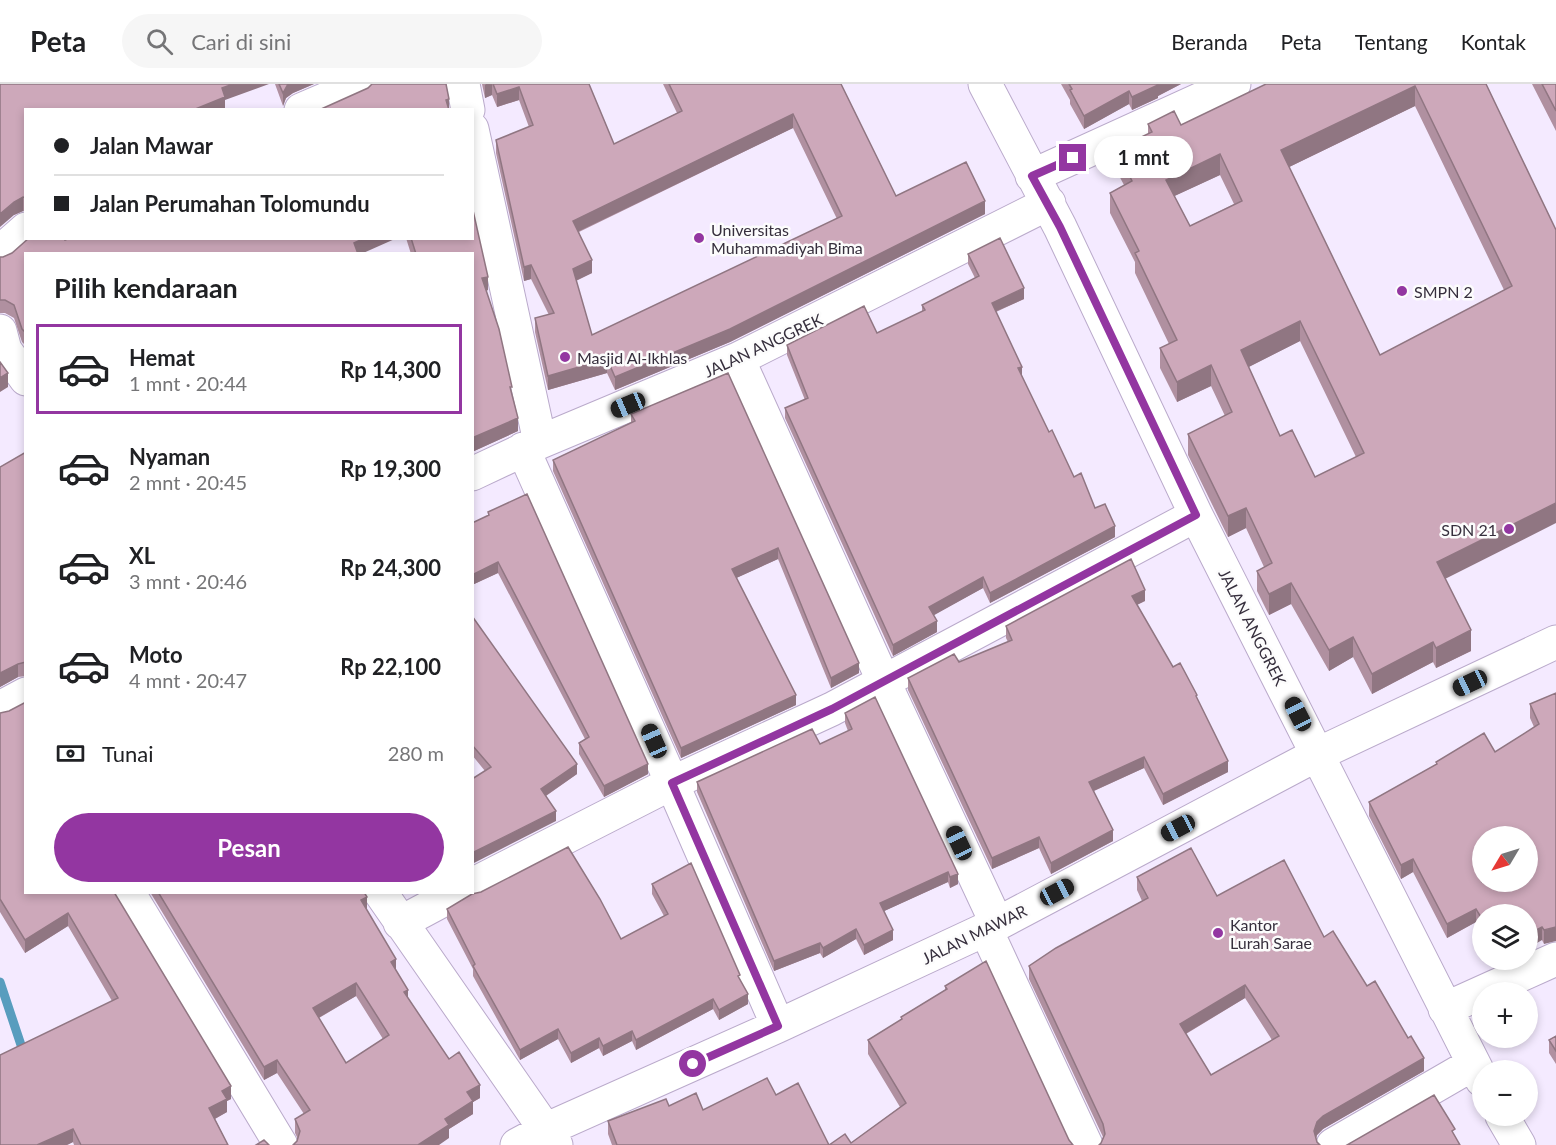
<!DOCTYPE html>
<html lang="id">
<head>
<meta charset="utf-8">
<style>
  :root { --surface:#fff; --page:#f6f6f6; --text:#202124; --muted:#757577; --line:#e0e0e0; --accent:#9336a1 }
  body { margin:0; font-family:Lato,sans-serif; background:var(--page); color:var(--text); height:100vh; display:flex; flex-direction:column; font-size:22px; white-space:nowrap }
  * { box-sizing:border-box; margin:0 }
  p { font-size:20px; color:var(--muted) }
  .icon { flex:none; width:33px; height:33px; fill:none; stroke:currentColor; stroke-width:2; stroke-linecap:round; stroke-linejoin:round }
  .map { position:relative; flex:1; overflow:hidden }
  .panel { position:absolute; left:24px; top:168px; width:450px; height:642px; display:flex; flex-direction:column; background:var(--surface); border-radius:0px; box-shadow:0 3px 9px #0003 }
  .panel>* { flex:none }
  .top-card { position:absolute; left:24px; top:24px; width:450px; height:132px; border-radius:0px; box-shadow:0 3px 9px #0003; display:grid; align-content:center; height:132px; padding:0 30px; background:var(--surface) }
  .needle { width:39px; rotate:232deg }
  .buttons { position:absolute; left:1472px; top:742px; display:grid; gap:12px }
  .buttons a { display:grid; place-items:center; width:66px; height:66px; border-radius:50%; background:var(--surface); box-shadow:0 3px 9px #0003; font-size:30px }
  .end { position:absolute; width:27px; height:27px; margin:-14px; border:8px solid #9336a1; background:#fff; box-shadow:0 0 0 3px #fff }
  .from { border-radius:50% }
  .bubble { position:absolute; height:42px; border-radius:21px; background:var(--surface); box-shadow:0 3px 9px #0003; font-size:20px; font-weight:700; line-height:42px; text-align:center }
  .car { position:absolute; width:18px; height:36px; margin:-18px -9px; border-radius:8px; box-shadow:0 0 4px 2px #0007; background:linear-gradient(#222 24%,#8ab4d8 0 40%,#222 0 76%,#8ab4d8 0 86%,#222 0) }
  .top-card b { display:flex; align-items:center; gap:21px; height:57px; font-size:22px }
  .top-card b+b { border-top:2px solid var(--line) }
  .top-card i { width:15px; height:15px; background:var(--text) }
  ul { padding:0; list-style:none }
  li { display:flex; align-items:center; gap:18px; height:90px; margin:0 12px 9px; padding:0 18px; border:3px solid transparent; border-radius:0px }
  li div { flex:1 }
  li b { display:block; font-size:22px }
  li em { font-style:normal; font-weight:700 }
  li.current { border-color:var(--accent) }
  li>.icon { width:54px; height:54px; stroke-width:1.5 }
  h2 { padding:0 30px; font-size:27px; line-height:72px }
  .pay { display:flex; align-items:center; gap:15px; height:66px; padding:0 30px; font-size:22px }
  .pay p { margin-inline-start:auto }
  .action { display:flex; gap:12px; margin-top:auto; padding:12px 30px }
  .action a { flex:1; height:69px; border-radius:36px; background:var(--accent); color:#fff; font-size:24px; font-weight:700; line-height:69px; text-align:center }
  header { display:flex; align-items:center; gap:36px; box-sizing:border-box; height:84px; padding:0 30px; background:var(--surface); border-bottom:2px solid var(--line) }
  header strong { font-size:28px }
  nav { display:flex; gap:33px; margin-inline-start:auto; font-size:21px }
  .search { width:420px; height:54px; background:var(--page); display:flex; align-items:center; gap:15px; box-sizing:border-box; padding:0 21px; border-radius:33px; color:var(--muted); font-size:22px }
  .map>svg:first-child { display:block }
</style>
</head>
<body>
<header>
<strong>Peta</strong>
<div class="search"><svg class="icon" aria-label="search" viewBox="0 0 24 24"><circle cx="10" cy="10" r="6"/><path d="M15 15l6 6"/></svg>Cari di sini</div>
<nav><a>Beranda</a><a>Peta</a><a>Tentang</a><a>Kontak</a></nav>
</header>
<div class="map">
<svg width="1556" height="1061" viewBox="0 0 1556 1061">
  <rect width="100%" height="100%" fill="#f4eaff"/>
  <g fill="none" stroke-linecap="round" stroke-linejoin="round">
    <!-- stream -->
    <path stroke="#589dbe" stroke-width="9" d="M0,898L25,973"/>
    <defs>
      <path id="minor" d="M463,0L468,26
        M985,0L1060,143L1196,431L1482,996
        M301,26L361,0
        M472,45L540,358
        M1032,92L1234,0
        M0,168L26,145
        M0,247L5,266L26,295
        M738,275L883,596L997,840
        M523,365L672,699L778,942
        M472,390L540,358L738,275L1049,119
        M0,624L26,610
        M472,801L672,699L832,625L1196,431
        M128,808L281,1061
        M380,808L556,1061
        M400,839L458,808
        M986,846L1086,1061
        M1445,925L1556,875
        M1502,1032L1519,1061
        M517,1061L545,1046L778,942L997,840L1318,670L1556,558
        M1333,1061L1473,980"/>
    </defs>
    <!-- minor casing -->
    <use href="#minor" stroke="#baaacb" stroke-width="35"/>
    <!-- minor -->
    <use href="#minor" stroke="#fff" stroke-width="33"/>
  </g>
  <!-- wall -->
  <path fill="#b090a0" fill-rule="evenodd" d="M0,0L225,16V26H26V127H23L14,131Z
    M275,0H314L293,9L286,14L283,22Z
    M482,0H589L614,60L677,29L663,0H841L896,112L985,130L730,258L615,306L607,289L548,306L535,248V234L549,231L531,195L524,197L496,69V56L529,43L519,16L497,23L492,11L485,14ZM793,44L837,135L592,251L576,197L592,189L579,148Z
    M1061,0H1181L1158,12V14L1132,26L1129,20L1084,45L1070,20V16Z
    M1266,0H1486L1556,146L1445,495L1471,567L1436,584L1433,578L1372,610L1353,573L1329,587L1291,520L1269,531L1257,507V487L1264,483L1246,444L1228,453L1188,371V350L1225,332L1211,302L1177,318L1160,284V264L1169,260L1135,189V178L1110,129V109L1124,101L1116,86V65L1148,50V40L1181,41ZM1415,22L1504,206L1380,271L1289,83ZM1220,91L1234,120L1190,142L1174,112ZM1300,257L1356,373L1315,393L1280,352L1248,283Z
    M1532,0H1556V47Z
    M406,154H472L488,206L486,207L512,310L518,347L472,368V170H411Z
    M12,169L26,170V262L22,258L14,234L5,229H0V173H3Z
    M968,170L1024,215L996,228L1022,293L1049,348L1074,393L1115,453L990,519L983,504L933,531L937,548L893,572L785,334V324L805,316L787,271V261L877,249L922,228V221L975,194L968,180Z
    M728,289L859,589L831,604L778,475L736,494L796,621L681,674L553,387V376L631,339V330Z
    M26,368V592L18,593L0,603V383Z
    M488,428L648,690L604,713L579,670V659L585,655L498,489L472,501V439L488,432Z
    M1145,517L1137,521L1173,583L1197,615L1228,688L1163,721L1144,684L1094,707L1113,757L1051,790L1039,764L992,785L908,606V594L959,578L1008,558L1006,554V542Z
    M472,532L577,690L546,712L556,737L485,687L472,671Z
    M1556,609L1544,860L1542,856L1482,831V848L1476,838L1447,854L1413,788L1401,795L1369,732V718L1436,681V678L1495,668L1534,643L1530,634V620Z
    M0,629L26,808H114L231,1015L227,1017V1028L215,1035L228,1061H74L73,1058L67,1061L112,917L68,842L25,869L0,828Z
    M845,629L958,800L950,804L948,798L884,827L893,856L864,871L856,855L823,874L820,869L774,887L697,708V698L820,660L848,647L845,639Z
    M1137,793L1217,812L1324,853L1367,902L1424,987L1323,1045L1317,1051L1316,1054L1317,1058L1101,1059L1103,1053L1029,895V882L1142,817L1137,806ZM1245,914L1272,956L1211,991L1186,950Z
    M652,800L740,895L748,920L719,936L713,925L636,966L632,957L603,972L599,964L571,979L558,955L520,976L473,892V885L447,835V825L621,855L664,832L652,810Z
    M150,808H364L367,826L396,887L408,915L449,975L480,1014L473,1018V1030L449,1045V1054L297,1057L298,1055L295,1049V1035L304,1030L277,989L264,996ZM356,912L383,955L346,979L319,934Z
    M945,902L1073,1061H612L608,1050V1037L669,1022L703,1026L776,1011L829,1061L851,1059L900,1023L868,970V956L901,936V933L945,906Z
    M1556,952V980L1549,969V956Z"/>
  <!-- shaded-wall -->
  <path fill="#907682" d="M233,0H269L225,16V26H193L222,4Z
    M288,0H314L293,9L286,14L283,22V9Z
    M486,0H492V11L485,14V1Z
    M1157,0H1181L1158,12V14L1132,26V13Z
    M1415,2V22L1281,87V66Z
    M519,3V16L497,23V10Z
    M1129,7V20L1084,45V32Z
    M449,15V26H446V16Z
    M793,30V44L573,150V137Z
    M1220,70V91L1166,116V96Z
    M23,113V127L14,131L0,143V130L14,118Z
    M985,117V130L730,258L615,306V293Z
    M365,154H397L361,170H354V159Z
    M592,176V189L573,198V185Z
    M531,181V195L524,197V183Z
    M488,193V206L482,208V194Z
    M1024,204V215L992,229V219Z
    M1300,237V257L1241,287V266Z
    M607,275V289L548,306V292Z
    M1211,281V302L1177,318V298Z
    M1022,283V293L1018,284Z
    M8,289V303L0,308V294Z
    M518,334V347L472,368V354Z
    M1556,419V439L1437,499V478Z
    M1246,424V444L1228,453V432Z
    M1115,442V453L990,519V509Z
    M778,464V475L732,496V485Z
    M498,478V489L472,501V491Z
    M983,493V504L929,534V523Z
    M1291,499V520L1269,531V510Z
    M1145,506V517L1132,523V512Z
    M937,537V548L893,572V561Z
    M1471,546V567L1436,584V564Z
    M1353,553V573L1329,587V566Z
    M1433,558V578L1372,610V590Z
    M859,579V589L831,604V594Z
    M18,580V593L0,603V589Z
    M796,611V621L681,674V664Z
    M1144,673V684L1089,709V698Z
    M1228,677V688L1163,721V710Z
    M577,680V690L541,715V705Z
    M648,680V690L604,713V702Z
    M556,727V737L472,780V769Z
    M1113,746V757L1051,790V779Z
    M1039,753V764L992,785V774Z
    M1413,775V788L1401,795V781Z
    M948,788V798L880,829V819Z
    M958,790V800L950,804V793Z
    M367,813V826L361,816Z
    M1476,825V838L1447,854V840Z
    M68,829V842L25,869V856Z
    M1542,843V856L1527,865V851Z
    M1556,843V857L1544,860V846Z
    M856,845V855L823,874V864Z
    M893,846V856L864,871V861Z
    M820,859V869L774,887V877Z
    M396,875V888L391,878Z
    M1500,876H1507L1500,880Z
    M356,899V912L313,937V924Z
    M1245,901V914L1180,953V940Z
    M408,906V919L404,908Z
    M748,910V920L719,936V926Z
    M713,915V925L636,966V956Z
    M558,945V955L520,976V966Z
    M632,947V957L603,972V962Z
    M599,954V964L571,979V969Z
    M1424,974V987L1323,1045L1317,1051L1314,1060V1047L1317,1038L1323,1032Z
    M277,976V989L264,996V983Z
    M480,1001V1014L473,1018V1030L449,1045V1054L439,1061H418L445,1035L467,1008Z
    M231,1002V1015L227,1017V1028L209,1038V1024L222,1007Z
    M73,1045V1058L67,1061H37Z"/>
  <!-- building -->
  <path fill="#cda8ba" stroke="#907682" stroke-width="1.5" fill-rule="evenodd" d="M0,0H233L222,4L225,13L193,26H26V114L23,113L14,118L0,130Z
    M279,0H288L283,9Z
    M372,0H446L449,15L446,16L449,26H319L368,4Z
    M493,0H589L614,60L682,27L669,0H841L896,112L966,78L985,117L730,245L615,293L607,275L548,292L535,234L554,229L531,181L524,183L496,56L533,41L519,3L497,10ZM793,30L842,132L592,251L573,185L592,176L573,137Z
    M1069,0H1158V1L1132,13L1129,7L1084,32L1070,6L1072,5Z
    M1266,0H1486L1556,146V419L1437,478L1471,546L1436,564L1433,558L1372,590L1353,553L1329,566L1291,499L1269,510L1257,487L1272,479L1246,424L1228,432L1188,350L1232,328L1211,281L1177,298L1160,264L1177,256L1135,169L1139,167L1110,109L1132,97L1116,65L1152,48L1148,40L1174,27L1181,41ZM1415,2L1512,202L1380,271L1281,66ZM1220,70L1242,117L1190,142L1166,96ZM1300,237L1364,369L1315,393L1292,346L1280,352L1241,266Z
    M1542,0H1556V27Z
    M472,122L488,193L482,194L499,245L512,303H510L518,334L472,354V170H416L411,154H472Z
    M29,154H64L65,156L70,154H365L354,159L358,170H26V249L22,245L14,221L5,216H0V173H3L12,169Z
    M1000,154L1024,204L992,219L1022,283L1018,284L1049,348L1052,346L1074,393L1081,389L1095,424L1105,420L1115,442L990,509L983,493L929,523L937,537L893,561L785,324L808,314L787,261L864,222L877,249L925,226L922,221L979,192L968,170Z
    M0,278L8,289L0,294Z
    M728,289L859,579L831,594L778,464L732,485L796,611L681,664L553,376L635,337L631,330Z
    M26,368V578L18,580L0,589V383Z
    M527,410L648,680L604,702L579,659L589,653L498,478L472,491V439L489,431L488,428Z
    M1131,475L1145,506L1132,512L1173,583L1180,579L1197,611L1196,612L1228,677L1163,710L1144,673L1089,698L1113,746L1051,779L1039,753L992,774L908,594L954,570L959,578L1012,556L1006,542Z
    M472,532L577,680L541,705L556,727L472,769V695L491,683L472,661Z
    M1556,609V843L1544,846L1542,843L1527,851V831H1482V835L1476,825L1447,840L1413,775L1401,781L1369,718L1437,680L1436,678L1484,649L1495,668L1539,640L1530,620ZM1482,753H1527V798H1482Z
    M875,613L958,790L950,793L948,788L880,819L893,846L864,861L856,845L823,864L820,859L774,877L697,698L812,645L820,660L852,645L845,629Z
    M26,618V808H114L231,1002L222,1007L227,1015L209,1024L228,1061H81L73,1045L37,1061H0V971L118,914L68,829L25,856L0,815V629L9,627Z
    M568,763L600,815L621,855L668,830L652,800L691,779L740,891L738,892L748,910L719,926L713,915L636,956L632,947L603,962L599,954L571,969L558,945L520,966L473,882L475,880L447,825L472,810L481,808Z
    M1191,764L1217,812L1284,776L1324,853L1333,847L1367,902L1375,897L1408,954L1411,952L1424,974L1323,1032L1317,1038L1314,1047L1317,1058L1320,1061H1099L1101,1059L1105,1050L1103,1040L1029,882L1056,864L1148,814L1137,793ZM1245,901L1279,952L1211,991L1180,940Z
    M158,808H364L367,813L361,816L396,875L391,878L408,906L404,908L449,975L459,968L480,1001L467,1008L473,1017L445,1035L449,1041L418,1061H293L297,1057L300,1047L295,1035L310,1026L277,976L264,983ZM356,899L389,951L346,979L313,924Z
    M986,877L1069,1056L1073,1061H617L608,1037L666,1015L669,1022L696,1009L703,1026L767,994L776,1011L798,999L829,1061L845,1050L851,1059L906,1019L868,956L902,935L901,933L947,905L945,902Z
    M1556,952V967L1549,956Z
    M1434,1011L1455,1045L1452,1047L1460,1061H1347Z
    M264,1056L269,1061H256Z"/>
  <g fill="none" stroke-linecap="round" stroke-linejoin="round">
    <!-- route -->
    <path stroke="#9336a1" stroke-width="8" d="M693,980L778,942L672,699L832,625L1196,431L1060,143L1032,92L1073,74"/>
  </g>
  <!-- markers -->
  <g fill="#9336a1" stroke="#fcfcfc" stroke-width="2">
    <circle cx="699" cy="154" r="6"/>
    <circle cx="1402" cy="207" r="6"/>
    <circle cx="565" cy="273" r="6"/>
    <circle cx="1509" cy="445" r="6"/>
    <circle cx="1218" cy="849" r="6"/>
  </g>
  <g text-anchor="middle" dominant-baseline="central" stroke-width="5" stroke-linejoin="round" paint-order="stroke">
    <!-- poi labels -->
    <g font-size="16" fill="#362f3d" stroke="#fcfcfc" text-anchor="start">
      <text x="711" y="145">Universitas<tspan x="711" dy="18">Muhammadiyah Bima</tspan></text>
      <text x="1414" y="207">SMPN 2</text>
      <text x="577" y="273">Masjid Al-Ikhlas</text>
      <text x="1497" y="445" text-anchor="end">SDN 21</text>
      <text x="1230" y="840">Kantor<tspan x="1230" dy="18">Lurah Sarae</tspan></text>
    </g>
    <!-- street labels -->
    <g font-size="16" fill="#362f3d" stroke="#fcfcfc">
      <text transform="translate(763 261) rotate(-25)">JALAN ANGGREK</text>
      <text transform="translate(1253 543) rotate(63)">JALAN ANGGREK</text>
      <text transform="translate(974 850) rotate(-26)">JALAN MAWAR</text>
    </g>
  </g>
</svg>
<div class="buttons">
<a><svg class="needle" viewBox="-14 -14 28 28"><path d="M0-13l5 13h-10z" fill="#e53935"/><path d="M0 13l5-13h-10z" fill="#757577"/></svg></a>
<a><svg class="icon" aria-label="layers" viewBox="0 0 24 24"><path d="M12 4l9 5-9 5-9-5zM3 14l9 5 9-5"/></svg></a>
<a>+</a>
<a>−</a>
</div>
<i class="end from" style="left:693px;top:980px"></i>
<i class="end" style="left:1073px;top:74px"></i>
<div class="bubble" style="left:1094px;top:52px;width:99px">1 mnt</div>
<i class="car" style="left:628px;top:321px;rotate:247deg"></i>
<i class="car" style="left:1470px;top:599px;rotate:245deg"></i>
<i class="car" style="left:1298px;top:630px;rotate:333deg"></i>
<i class="car" style="left:654px;top:657px;rotate:336deg"></i>
<i class="car" style="left:1178px;top:744px;rotate:242deg"></i>
<i class="car" style="left:959px;top:759px;rotate:335deg"></i>
<i class="car" style="left:1057px;top:808px;rotate:62deg"></i>
<div class="top-card">
<b><i class="from"></i>Jalan Mawar</b>
<b><i></i>Jalan Perumahan Tolomundu</b>
</div>
<section class="panel">
<h2>Pilih kendaraan</h2>
<ul>
<li class="current"><svg class="icon" aria-label="car" viewBox="0 0 24 24"><path d="M5 17H2v-5l4-1 3-4h7l3 4 3 1v5h-3M9 17h6M6 11h13"/><circle cx="7" cy="17" r="2"/><circle cx="17" cy="17" r="2"/></svg><div><b>Hemat</b><p>1 mnt · 20:44</p></div><em>Rp 14,300</em></li>
<li><svg class="icon" aria-label="car" viewBox="0 0 24 24"><path d="M5 17H2v-5l4-1 3-4h7l3 4 3 1v5h-3M9 17h6M6 11h13"/><circle cx="7" cy="17" r="2"/><circle cx="17" cy="17" r="2"/></svg><div><b>Nyaman</b><p>2 mnt · 20:45</p></div><em>Rp 19,300</em></li>
<li><svg class="icon" aria-label="car" viewBox="0 0 24 24"><path d="M5 17H2v-5l4-1 3-4h7l3 4 3 1v5h-3M9 17h6M6 11h13"/><circle cx="7" cy="17" r="2"/><circle cx="17" cy="17" r="2"/></svg><div><b>XL</b><p>3 mnt · 20:46</p></div><em>Rp 24,300</em></li>
<li><svg class="icon" aria-label="car" viewBox="0 0 24 24"><path d="M5 17H2v-5l4-1 3-4h7l3 4 3 1v5h-3M9 17h6M6 11h13"/><circle cx="7" cy="17" r="2"/><circle cx="17" cy="17" r="2"/></svg><div><b>Moto</b><p>4 mnt · 20:47</p></div><em>Rp 22,100</em></li>
</ul>
<div class="pay"><svg class="icon" aria-label="cash" viewBox="0 0 24 24"><path d="M3 7h18v10H3z"/><circle cx="12" cy="12" r="2"/></svg>Tunai<p>280 m</p></div>
<div class="action"><a>Pesan</a></div>
</section>
</div>
</body>
</html>
